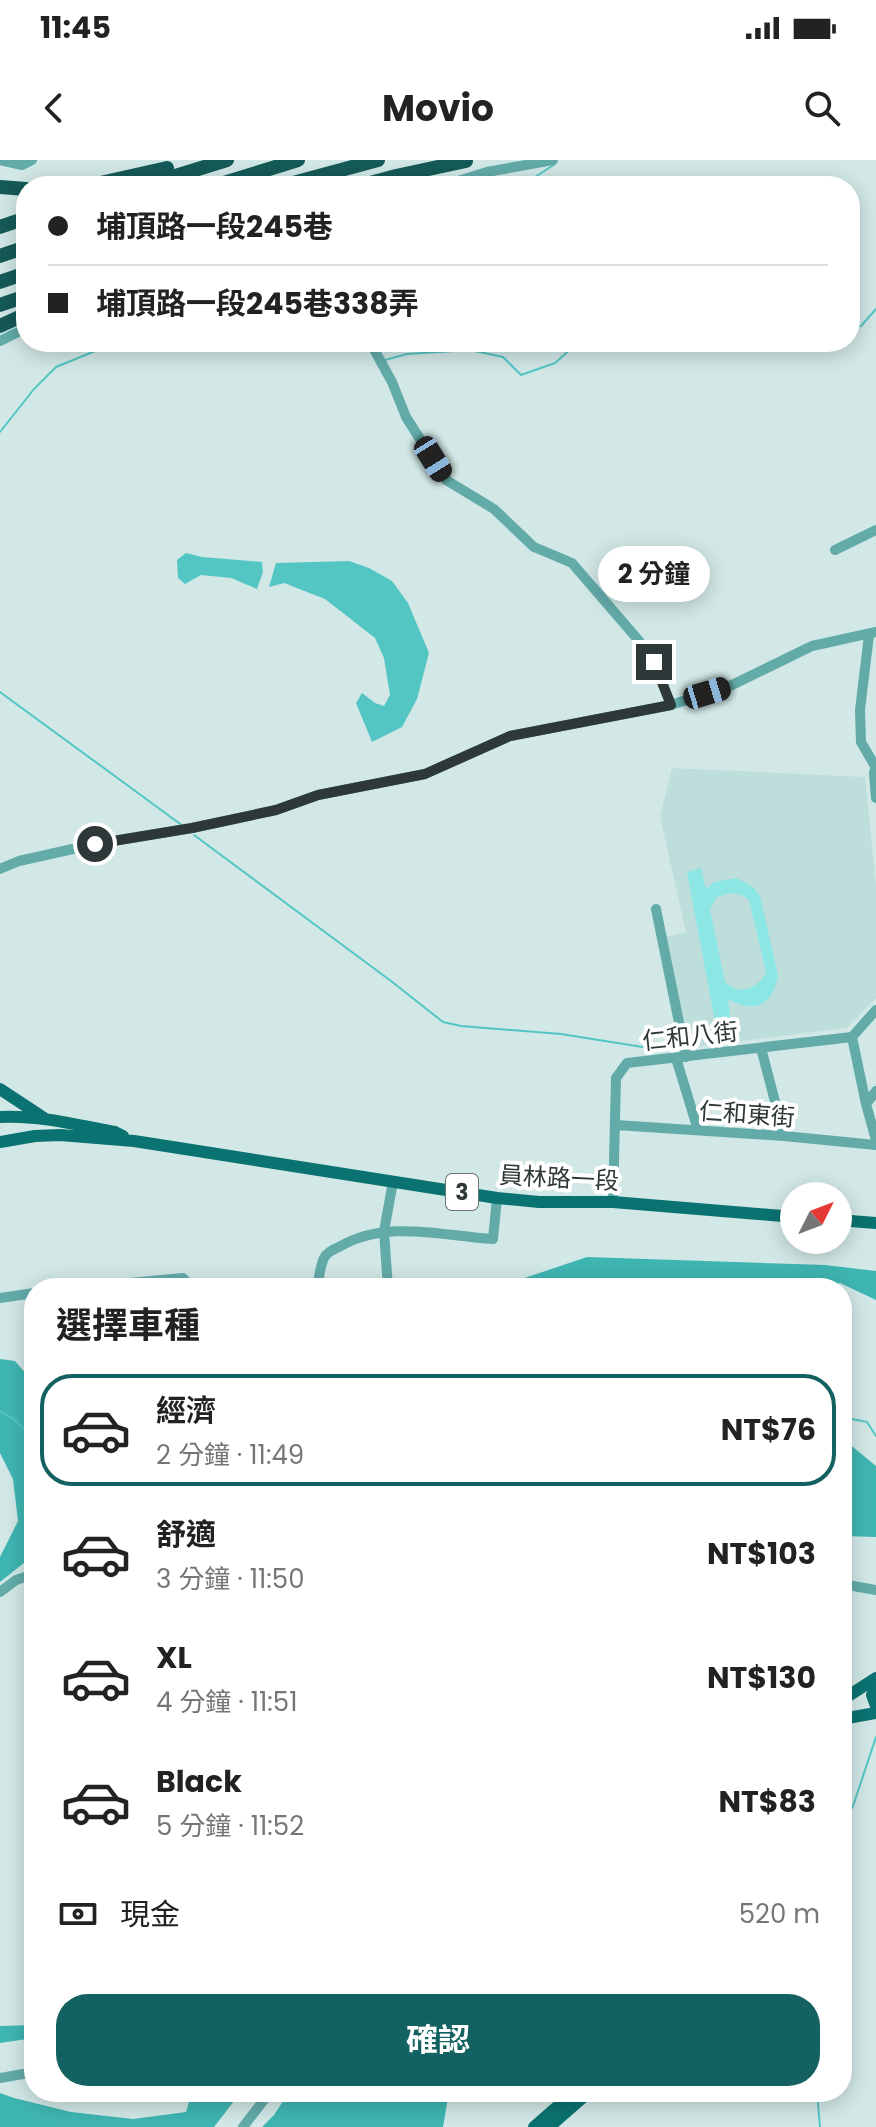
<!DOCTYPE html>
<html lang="zh-TW">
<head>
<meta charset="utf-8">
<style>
  :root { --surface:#fff; --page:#f6f6f6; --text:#222; --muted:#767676; --line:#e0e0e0; --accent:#136261 }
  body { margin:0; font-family:Poppins,"Noto Sans TC",sans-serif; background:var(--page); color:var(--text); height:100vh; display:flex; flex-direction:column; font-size:30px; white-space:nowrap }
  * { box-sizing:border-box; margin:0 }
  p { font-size:26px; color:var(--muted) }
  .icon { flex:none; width:44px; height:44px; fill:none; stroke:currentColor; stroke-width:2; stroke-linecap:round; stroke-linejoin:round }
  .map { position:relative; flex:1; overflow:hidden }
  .side { position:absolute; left:24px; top:1118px; width:828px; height:824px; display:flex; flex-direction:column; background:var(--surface); border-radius:32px; box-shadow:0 4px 20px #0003 }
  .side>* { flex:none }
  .guide { position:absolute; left:16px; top:16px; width:844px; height:176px; border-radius:32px; box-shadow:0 4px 20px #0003; display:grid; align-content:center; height:176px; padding:0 32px; background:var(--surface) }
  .needle { width:52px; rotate:48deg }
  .fabs { position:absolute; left:780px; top:1022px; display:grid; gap:16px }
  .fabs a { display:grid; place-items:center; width:72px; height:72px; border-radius:50%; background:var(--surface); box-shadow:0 4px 20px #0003; font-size:40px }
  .end { position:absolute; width:36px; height:36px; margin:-18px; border:10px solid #2f3838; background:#fff; box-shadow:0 0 0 4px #fff }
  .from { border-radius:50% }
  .bubble { position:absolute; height:56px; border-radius:28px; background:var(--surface); box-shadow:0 4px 20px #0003; font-size:26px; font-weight:700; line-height:56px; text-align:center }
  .car { position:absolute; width:24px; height:48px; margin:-24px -12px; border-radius:10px; box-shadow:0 0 6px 2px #0007; background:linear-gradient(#222 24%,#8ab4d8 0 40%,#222 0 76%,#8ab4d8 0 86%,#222 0) }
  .guide b { display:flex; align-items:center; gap:28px; height:76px; font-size:30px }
  .guide b+b { border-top:2px solid var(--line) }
  .guide i { width:20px; height:20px; background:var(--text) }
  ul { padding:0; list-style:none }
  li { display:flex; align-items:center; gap:24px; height:112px; margin:0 16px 12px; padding:0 16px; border:4px solid transparent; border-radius:32px }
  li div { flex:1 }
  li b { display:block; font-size:30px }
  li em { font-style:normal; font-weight:700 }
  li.selected { border-color:var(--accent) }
  li>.icon { width:72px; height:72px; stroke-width:1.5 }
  h2 { padding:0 32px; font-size:36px; line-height:96px }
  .pay { display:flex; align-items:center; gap:20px; height:88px; padding:0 32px; font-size:30px }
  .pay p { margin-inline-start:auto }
  .button { display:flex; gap:16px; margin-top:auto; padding:16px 32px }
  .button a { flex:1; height:92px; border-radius:32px; background:var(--accent); color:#fff; font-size:32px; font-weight:700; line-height:92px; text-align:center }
  .status { display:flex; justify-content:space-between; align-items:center; height:56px; padding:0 40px; background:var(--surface); direction:ltr }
  .status svg { height:22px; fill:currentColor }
  header { display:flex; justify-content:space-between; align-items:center; height:104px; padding:0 32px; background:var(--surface); font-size:36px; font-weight:700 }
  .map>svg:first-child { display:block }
</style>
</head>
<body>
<div class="status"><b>11:45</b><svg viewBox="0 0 49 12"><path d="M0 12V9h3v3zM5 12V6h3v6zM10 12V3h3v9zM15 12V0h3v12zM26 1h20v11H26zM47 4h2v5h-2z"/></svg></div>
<header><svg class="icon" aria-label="back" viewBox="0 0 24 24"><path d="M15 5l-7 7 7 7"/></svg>Movio<svg class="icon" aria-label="search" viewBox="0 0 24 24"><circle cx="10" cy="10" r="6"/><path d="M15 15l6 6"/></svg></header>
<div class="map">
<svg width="876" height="1967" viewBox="0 0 876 1967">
  <rect width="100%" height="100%" fill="#d1e8e6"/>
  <!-- built -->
  <path fill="#bededc" d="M672,608L865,617L876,726V838L847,868L684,888L663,778L686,772L660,657Z"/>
  <!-- green -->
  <path fill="#8ce7e4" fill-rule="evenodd" d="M701,708L706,729L714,722L737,718L754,728L760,736L778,815C773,844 756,855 728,839L731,864L716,867L687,712ZM730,733L742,735L749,740L766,812C758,829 739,836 725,822L710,749L717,737Z"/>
  <!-- forest -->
  <path fill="#3fb5b2" d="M587,1097L825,1105L876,1111V1140L840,1123L819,1128H495Z
    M0,1199L15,1201L34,1223V1395L0,1422V1397L18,1361L13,1319L0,1293Z
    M842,1278L876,1306V1377L842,1376Z
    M34,1865V1878L0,1883V1866Z
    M192,1932H241L214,1967H0V1933L14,1938L71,1952L133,1959L186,1952Z
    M289,1932H449L443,1967H262L274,1955Z"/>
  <!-- water -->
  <path fill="#53c6c3" d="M186,393L202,397L262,402L263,412L257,429L231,418L201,415L185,424L178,418L177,400Z
    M349,401L369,408L392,421L408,443L429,493L417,539L402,567L372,582L356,543L362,533L375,543L384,546L390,535L384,498L375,478L325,439L284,423L269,427L276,403Z"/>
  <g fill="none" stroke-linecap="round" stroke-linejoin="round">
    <!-- stream -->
    <path stroke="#53c6c3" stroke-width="2" d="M511,26L526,23L555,4
      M850,167L861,166L876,149
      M385,200L407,194L470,190L503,197L521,215L555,203L573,187L584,182
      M0,272L34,229L56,207L117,182
      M0,532L183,666
      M194,675L391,821L443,862L461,866L561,874L655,889
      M0,1251L15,1260L34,1280
      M842,1257L867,1262L876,1276
      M842,1667L853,1646L876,1577
      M817,1932L820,1967"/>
    <!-- minor -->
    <path stroke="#62aba9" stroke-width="10" d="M0,0L22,5L32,0
      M442,26L487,12L553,0
      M0,181L26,168
      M370,182L392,222L406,257L446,320L494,349L534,387L572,403L640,482L654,502L671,545
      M835,390L876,370
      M869,475L860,550L861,582L875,606
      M876,605L874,613L876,638
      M0,709L19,701L95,684L192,668L276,650L318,635L425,614L510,576L671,545L732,525L812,486L876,472
      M656,749L686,897
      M876,850L852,877L866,944L876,980
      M761,888L784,976
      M676,898L698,970
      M866,944L876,931
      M616,965L784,976L876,985
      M613,1042L616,918L627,903L852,877
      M76,1128L183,1118L192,1128
      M317,1128C319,1119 320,1106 324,1098C327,1092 334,1089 339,1087C387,1059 441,1076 493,1079L497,1038
      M388,1128L384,1071L393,1022
      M0,1138L34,1133
      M842,1424L876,1430
      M0,1432L16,1420L34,1414
      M0,1918L34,1912
      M243,1967L270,1932"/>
    <!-- major -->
    <path stroke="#0a7270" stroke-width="12" d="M0,929L44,958
      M0,957C39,955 78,965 115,972L123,976
      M0,982L35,976L60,975L134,981L497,1038L539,1042H613L794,1057
      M838,1060L876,1063
      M876,1527L872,1535L876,1546
      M842,1540L876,1518
      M842,1559L876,1553
      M534,1967L574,1932
      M549,1967L589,1932"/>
    <!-- highway -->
    <path stroke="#155a58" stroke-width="14" d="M87,26L167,8
      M143,26L227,0
      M214,26L298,0
      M282,26L378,0
      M359,26L396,16L466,1
      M0,27L26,29
      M0,67L26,58
      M0,96L26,87
      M0,122L26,113
      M0,145L26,136
      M0,166L26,154"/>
  </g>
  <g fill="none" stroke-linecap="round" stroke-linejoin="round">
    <!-- route -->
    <path stroke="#2f3838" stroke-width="10" d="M95,684L192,668L276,650L318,635L425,614L510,576L671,545L654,502"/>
  </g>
  <g text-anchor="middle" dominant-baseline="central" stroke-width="8" stroke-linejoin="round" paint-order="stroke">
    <!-- shield labels -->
    <rect fill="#fff" stroke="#6d7474" stroke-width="2" x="446" y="1014" width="32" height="36" rx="6"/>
    <g font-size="22" font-weight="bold" fill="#2f3838">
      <text x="462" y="1032">3</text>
    </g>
    <!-- street labels -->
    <g font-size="24" fill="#2f3838" stroke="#fff">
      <text transform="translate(690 876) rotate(-6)">仁和八街</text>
      <text transform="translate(747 954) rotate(4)">仁和東街</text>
      <text transform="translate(559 1018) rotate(3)">員林路一段</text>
    </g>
  </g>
</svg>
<div class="fabs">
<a><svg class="needle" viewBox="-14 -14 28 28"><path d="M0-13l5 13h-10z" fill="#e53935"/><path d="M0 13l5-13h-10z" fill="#767676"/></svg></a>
</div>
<i class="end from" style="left:95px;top:684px"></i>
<i class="end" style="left:654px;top:502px"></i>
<div class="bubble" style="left:598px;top:386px;width:112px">2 分鐘</div>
<i class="car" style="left:433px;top:299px;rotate:148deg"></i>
<i class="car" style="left:707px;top:533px;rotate:73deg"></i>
<div class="guide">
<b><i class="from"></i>埔頂路一段245巷</b>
<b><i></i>埔頂路一段245巷338弄</b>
</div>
<section class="side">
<h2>選擇車種</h2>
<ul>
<li class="selected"><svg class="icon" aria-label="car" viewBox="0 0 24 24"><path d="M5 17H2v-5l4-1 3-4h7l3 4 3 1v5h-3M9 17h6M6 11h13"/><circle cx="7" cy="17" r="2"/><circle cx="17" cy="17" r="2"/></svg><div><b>經濟</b><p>2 分鐘 · 11:49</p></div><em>NT$76</em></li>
<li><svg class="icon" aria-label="car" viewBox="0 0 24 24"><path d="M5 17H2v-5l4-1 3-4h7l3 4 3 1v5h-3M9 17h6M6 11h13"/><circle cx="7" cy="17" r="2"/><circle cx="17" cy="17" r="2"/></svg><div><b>舒適</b><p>3 分鐘 · 11:50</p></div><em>NT$103</em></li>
<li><svg class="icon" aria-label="car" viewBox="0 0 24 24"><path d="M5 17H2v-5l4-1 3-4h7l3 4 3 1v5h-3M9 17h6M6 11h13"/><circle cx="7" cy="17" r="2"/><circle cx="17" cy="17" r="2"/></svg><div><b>XL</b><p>4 分鐘 · 11:51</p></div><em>NT$130</em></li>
<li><svg class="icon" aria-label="car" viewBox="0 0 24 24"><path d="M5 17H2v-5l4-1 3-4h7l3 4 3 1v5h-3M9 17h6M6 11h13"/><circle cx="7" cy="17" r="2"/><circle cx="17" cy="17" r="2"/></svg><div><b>Black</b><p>5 分鐘 · 11:52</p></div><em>NT$83</em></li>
</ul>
<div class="pay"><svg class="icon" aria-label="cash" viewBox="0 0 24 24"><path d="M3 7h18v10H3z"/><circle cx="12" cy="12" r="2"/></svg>現金<p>520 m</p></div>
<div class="button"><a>確認</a></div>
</section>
</div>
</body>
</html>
